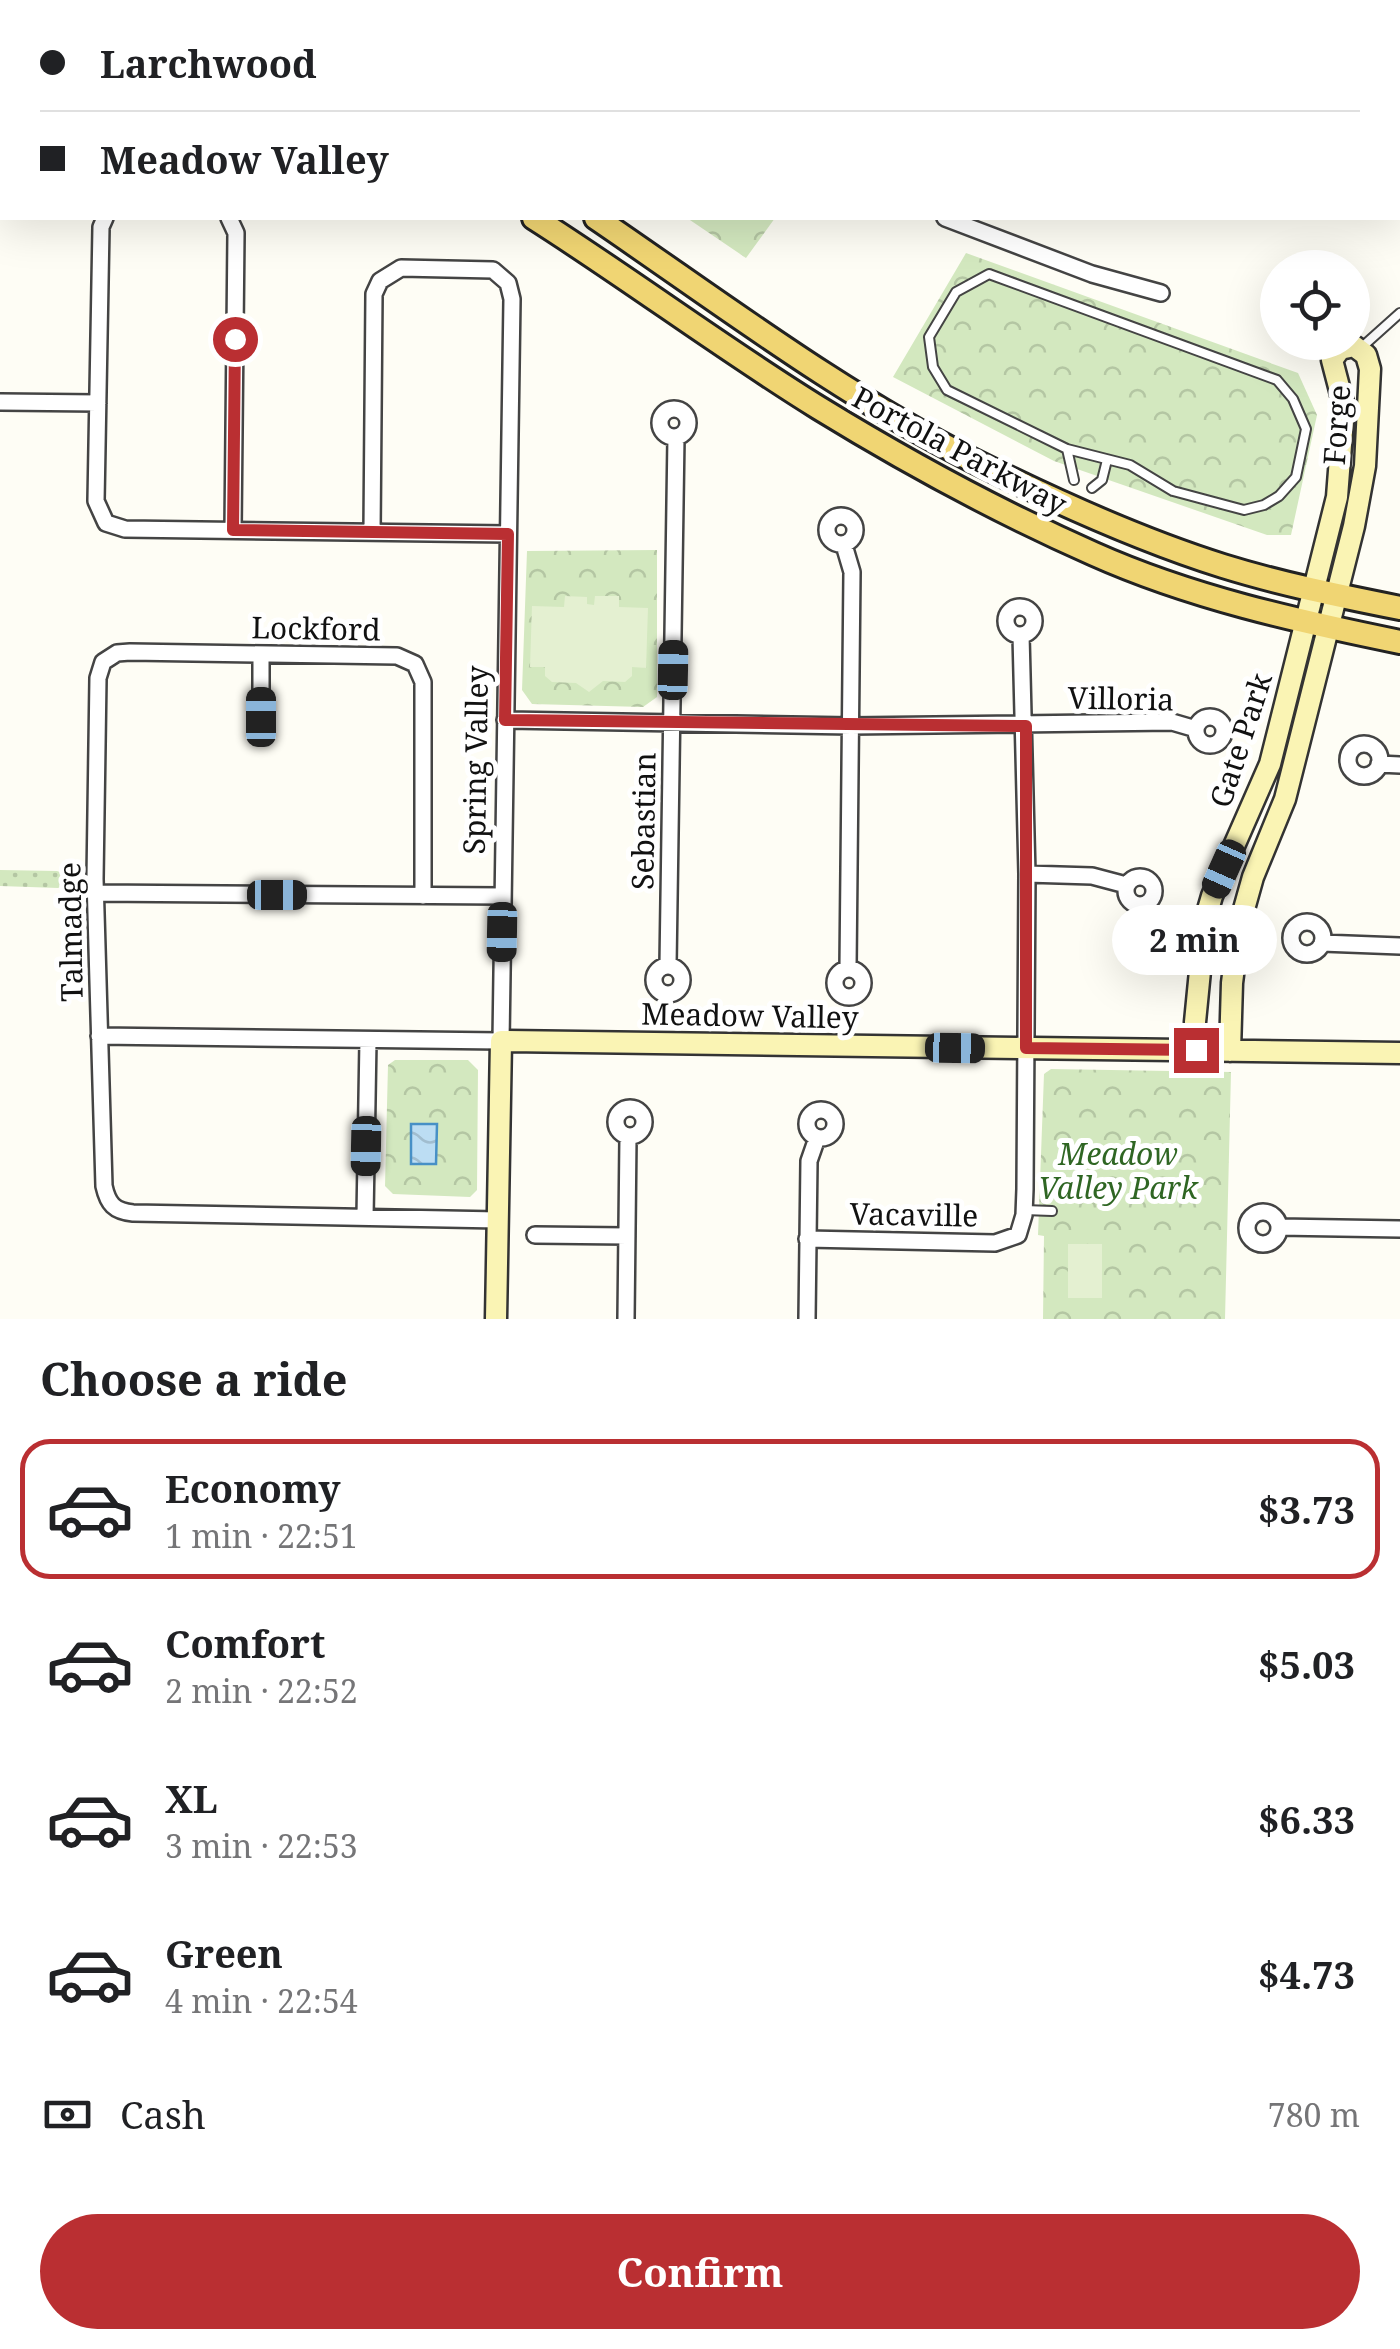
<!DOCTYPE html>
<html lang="en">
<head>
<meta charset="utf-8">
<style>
  :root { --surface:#fff; --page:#f6f6f6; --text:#202124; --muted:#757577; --line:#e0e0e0; --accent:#ba2f32 }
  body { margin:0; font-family:"Noto Serif",serif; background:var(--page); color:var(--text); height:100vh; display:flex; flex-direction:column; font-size:38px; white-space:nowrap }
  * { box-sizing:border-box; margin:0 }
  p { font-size:32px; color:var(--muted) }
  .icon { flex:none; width:55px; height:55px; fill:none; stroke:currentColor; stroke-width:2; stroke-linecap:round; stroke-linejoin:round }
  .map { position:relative; height:1319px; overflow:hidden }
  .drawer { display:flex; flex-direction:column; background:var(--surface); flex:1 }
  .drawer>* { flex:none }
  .top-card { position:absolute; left:0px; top:0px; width:1400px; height:220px; box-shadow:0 10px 40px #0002; display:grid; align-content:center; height:220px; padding:0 40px; background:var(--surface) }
  .tools { position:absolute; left:1260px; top:250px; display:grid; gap:20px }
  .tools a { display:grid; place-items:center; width:110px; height:110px; border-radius:50%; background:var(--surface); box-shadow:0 10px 40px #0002; font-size:50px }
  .end { position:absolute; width:45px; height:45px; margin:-22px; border:12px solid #ba2f32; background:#fff; box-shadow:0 0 0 5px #fff }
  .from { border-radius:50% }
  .bubble { position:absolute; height:70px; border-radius:35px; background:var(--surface); box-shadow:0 10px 40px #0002; font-size:32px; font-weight:700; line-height:70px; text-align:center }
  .car { position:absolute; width:30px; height:60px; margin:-30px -15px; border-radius:12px; box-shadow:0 0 8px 2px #0007; background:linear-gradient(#222 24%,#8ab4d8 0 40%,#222 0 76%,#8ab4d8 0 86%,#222 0) }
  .top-card b { display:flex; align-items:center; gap:35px; height:95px; font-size:38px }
  .top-card b+b { border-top:2px solid var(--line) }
  .top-card i { width:25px; height:25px; background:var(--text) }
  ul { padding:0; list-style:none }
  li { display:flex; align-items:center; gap:30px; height:140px; margin:0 20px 15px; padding:0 20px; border:5px solid transparent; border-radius:30px }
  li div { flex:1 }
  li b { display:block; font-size:38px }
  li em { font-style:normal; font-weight:700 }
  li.on { border-color:var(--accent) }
  li>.icon { width:90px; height:90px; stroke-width:1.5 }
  h2 { padding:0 40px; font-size:45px; line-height:120px }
  .pay { display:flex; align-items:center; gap:25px; height:110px; padding:0 40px; font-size:38px }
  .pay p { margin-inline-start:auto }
  .cta { display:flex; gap:20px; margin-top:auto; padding:20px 40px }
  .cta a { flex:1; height:115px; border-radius:60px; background:var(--accent); color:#fff; font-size:40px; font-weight:700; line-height:115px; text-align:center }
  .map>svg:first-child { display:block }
</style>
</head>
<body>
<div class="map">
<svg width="1400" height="1319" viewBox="0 0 1400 1319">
  <defs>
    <pattern id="grass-dots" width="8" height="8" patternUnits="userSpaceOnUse" patternTransform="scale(2.5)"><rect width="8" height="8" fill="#d3e8bf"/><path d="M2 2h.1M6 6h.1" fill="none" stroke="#b4c6a3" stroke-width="1.8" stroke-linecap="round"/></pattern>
    <pattern id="park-crowns" width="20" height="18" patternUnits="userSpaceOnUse" patternTransform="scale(2.5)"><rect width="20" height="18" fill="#d3e8bf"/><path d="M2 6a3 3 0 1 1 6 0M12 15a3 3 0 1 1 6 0" fill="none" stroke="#b4c6a3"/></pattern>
    <pattern id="water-waves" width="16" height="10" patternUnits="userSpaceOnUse" patternTransform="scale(2.5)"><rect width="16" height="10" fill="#bcddf3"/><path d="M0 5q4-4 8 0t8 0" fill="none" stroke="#a1bdcf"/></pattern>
  </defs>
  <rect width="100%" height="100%" fill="#fefdf5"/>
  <!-- grass -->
  <path fill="url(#grass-dots)" d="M0,870L57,871L65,874L67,879L65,885L58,888L0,886Z"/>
  <!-- park -->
  <path fill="url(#park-crowns)" d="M687,218H775L746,258Z
    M966,253L1298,373L1317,415L1291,535H1267L1054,461L893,377Z
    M657,550V697L643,707L532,704L522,690L527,551Z
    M395,1060H468L478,1070L477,1190L470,1197L393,1194L385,1186L388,1065Z
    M1051,1069L1231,1072L1225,1319H1043L1044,1236L1038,1235L1044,1074Z"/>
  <!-- pitch -->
  <path fill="#e4f0d1" d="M565,596L587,597V604L594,605L595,596H619V607L648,608L646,668L632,667V676L625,682L603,681L589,692L576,683L552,682L545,676V667H530L532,606L564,607Z
    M1068,1244H1102V1298H1068Z"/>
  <!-- water -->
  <path fill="url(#water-waves)" stroke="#4790c6" stroke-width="2.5" d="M411,1124H437L436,1164H411Z"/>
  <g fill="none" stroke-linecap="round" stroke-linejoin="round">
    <defs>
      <path id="lane" d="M1362,347L1400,313
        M1067,449L1130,465L1173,491L1244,510L1264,505L1279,496L1296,477L1306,429L1293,399L1277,380L989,274L956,292L929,337L933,367L947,390L1067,449L1074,480
        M1092,488L1102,480L1107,460
        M1024,1210L1052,1211"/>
      <path id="street" d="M631,0L634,2
        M105,218L101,227L96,501L106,523L125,529L508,534
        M229,218L236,233L233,530
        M945,218L1092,274L1161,293
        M0,402L98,403
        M660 423a14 14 0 1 1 28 0a14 14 0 1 1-28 0Z
        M827 530a14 14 0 1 1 28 0a14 14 0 1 1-28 0Z
        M844,545L852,572L848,968
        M1006 621a14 14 0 1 1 28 0a14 14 0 1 1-28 0Z
        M1196 731a14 14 0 1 1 28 0a14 14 0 1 1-28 0Z
        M505,720L851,726L1172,722L1196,729
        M261,735V654
        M1348 760a16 16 0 1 1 32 0a16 16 0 1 1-32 0Z
        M1379,764L1400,765
        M1027,874L1092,876L1126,885
        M1126 891a14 14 0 1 1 28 0a14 14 0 1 1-28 0Z
        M95,893L503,896
        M423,896V682L415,664L397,656L130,652L117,653L103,662L98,678L95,879L104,1186C108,1204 114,1211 133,1213L498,1220
        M1291 938a16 16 0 1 1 32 0a16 16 0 1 1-32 0Z
        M1322,943L1400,946
        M668,965L676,437
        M654 980a14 14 0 1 1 28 0a14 14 0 1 1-28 0Z
        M835 983a14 14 0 1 1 28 0a14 14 0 1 1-28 0Z
        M99,1036L501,1041L512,299L508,283L493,270L401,268L380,281L374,294L372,532
        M616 1122a14 14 0 1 1 28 0a14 14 0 1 1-28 0Z
        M807 1124a14 14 0 1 1 28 0a14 14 0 1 1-28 0Z
        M1247 1228a16 16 0 1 1 32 0a16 16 0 1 1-32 0Z
        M365,1217L368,1040
        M1279,1227L1400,1229
        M535,1235L627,1236
        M807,1239L995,1243L1018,1235L1024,1215L1025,1189L1027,874L1021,635
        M626,1319L628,1137
        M807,1319L809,1161L817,1138"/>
      <path id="secondary" d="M1196,1050L1195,1022L1205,920L1212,896L1270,764L1337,497L1344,406L1332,360L1340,349L1354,346L1366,355L1370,369L1365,466L1354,526L1285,799L1253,877L1239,927L1232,983L1230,1051
        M496,1319L501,1041L1400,1053"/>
      <path id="primary" d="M143,0L150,2
        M0,2L2,3
        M534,218C630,279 722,348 819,408C907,462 999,512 1094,554C1190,597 1297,621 1400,642
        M596,218C718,301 839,393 972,460C1052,500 1137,539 1223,566C1281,584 1340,596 1400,608"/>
    </defs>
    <!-- lane casing -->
    <use href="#lane" stroke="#444" stroke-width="12"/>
    <!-- street casing -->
    <use href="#street" stroke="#444" stroke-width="20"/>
    <!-- secondary casing -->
    <use href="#secondary" stroke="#333" stroke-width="25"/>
    <!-- primary casing -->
    <use href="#primary" stroke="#222" stroke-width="28"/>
    <!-- lane -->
    <use href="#lane" stroke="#fff" stroke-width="8"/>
    <!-- street -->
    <use href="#street" stroke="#fff" stroke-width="15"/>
    <!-- secondary -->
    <use href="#secondary" stroke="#faf4b4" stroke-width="20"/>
    <!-- primary -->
    <use href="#primary" stroke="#f0d573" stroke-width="22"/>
  </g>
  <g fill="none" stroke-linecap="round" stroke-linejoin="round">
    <!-- route -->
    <path stroke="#ba2f32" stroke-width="12" d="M235,339L233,530L508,534L505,720L1026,726V1048L1196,1050"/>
  </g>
  <g text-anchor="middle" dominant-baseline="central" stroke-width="10" stroke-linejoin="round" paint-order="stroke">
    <!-- street labels -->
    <g font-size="30" fill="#111" stroke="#fff">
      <text transform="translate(1336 425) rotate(-86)">Forge</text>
      <text transform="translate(960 450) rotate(28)">Portola Parkway</text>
      <text transform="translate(316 628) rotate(1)">Lockford</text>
      <text transform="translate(1121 698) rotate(1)">Villoria</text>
      <text transform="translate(1240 740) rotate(-72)">Gate Park</text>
      <text transform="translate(475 760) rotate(-89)">Spring Valley</text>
      <text transform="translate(643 821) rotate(-89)">Sebastian</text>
      <text transform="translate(70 932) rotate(-91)">Talmadge</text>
      <text transform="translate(750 1015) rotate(1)">Meadow Valley</text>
      <text transform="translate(914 1214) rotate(1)">Vacaville</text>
    </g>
    <!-- park labels -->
    <g font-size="30" font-style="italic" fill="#2f6623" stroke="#fff">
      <text x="1118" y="1153">Meadow<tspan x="1118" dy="34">Valley Park</tspan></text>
    </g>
  </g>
</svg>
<div class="tools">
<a><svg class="icon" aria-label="locate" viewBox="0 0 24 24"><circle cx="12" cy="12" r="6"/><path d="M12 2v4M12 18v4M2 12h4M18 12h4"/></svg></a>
</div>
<i class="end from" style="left:235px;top:339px"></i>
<i class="end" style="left:1196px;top:1050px"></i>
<div class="bubble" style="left:1112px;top:905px;width:165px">2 min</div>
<i class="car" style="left:673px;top:670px;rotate:1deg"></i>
<i class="car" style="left:261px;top:717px;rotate:0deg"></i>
<i class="car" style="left:1224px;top:869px;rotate:204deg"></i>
<i class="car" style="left:277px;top:895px;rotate:90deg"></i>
<i class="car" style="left:502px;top:932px;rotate:181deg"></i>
<i class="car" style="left:955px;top:1048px;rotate:91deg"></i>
<i class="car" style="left:366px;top:1146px;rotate:181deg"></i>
<div class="top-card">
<b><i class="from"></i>Larchwood</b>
<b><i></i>Meadow Valley</b>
</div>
</div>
<section class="drawer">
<h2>Choose a ride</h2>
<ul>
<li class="on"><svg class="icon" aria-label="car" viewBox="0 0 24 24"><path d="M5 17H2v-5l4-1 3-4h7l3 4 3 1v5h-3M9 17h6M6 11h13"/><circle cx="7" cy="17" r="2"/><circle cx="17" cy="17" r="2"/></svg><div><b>Economy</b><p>1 min · 22:51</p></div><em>$3.73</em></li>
<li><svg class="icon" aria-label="car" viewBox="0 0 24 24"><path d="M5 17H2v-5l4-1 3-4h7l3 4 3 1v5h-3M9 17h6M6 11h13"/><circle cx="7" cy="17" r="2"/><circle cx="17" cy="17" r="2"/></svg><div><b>Comfort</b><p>2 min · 22:52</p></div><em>$5.03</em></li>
<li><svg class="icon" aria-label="car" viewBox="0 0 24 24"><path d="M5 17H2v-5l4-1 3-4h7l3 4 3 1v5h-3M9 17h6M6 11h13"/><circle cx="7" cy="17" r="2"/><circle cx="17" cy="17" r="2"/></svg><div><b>XL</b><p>3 min · 22:53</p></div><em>$6.33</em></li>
<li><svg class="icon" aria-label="car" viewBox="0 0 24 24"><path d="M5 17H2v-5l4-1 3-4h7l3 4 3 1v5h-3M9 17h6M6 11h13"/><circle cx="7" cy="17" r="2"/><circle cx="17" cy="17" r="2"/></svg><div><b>Green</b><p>4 min · 22:54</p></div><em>$4.73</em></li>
</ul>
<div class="pay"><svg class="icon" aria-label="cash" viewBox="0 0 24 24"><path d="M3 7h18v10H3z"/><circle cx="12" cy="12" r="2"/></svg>Cash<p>780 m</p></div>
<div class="cta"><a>Confirm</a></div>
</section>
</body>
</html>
